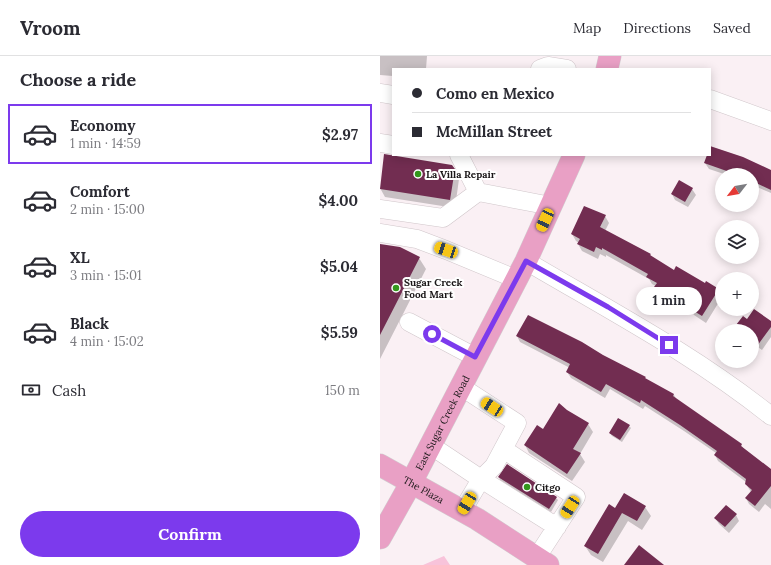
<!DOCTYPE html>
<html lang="en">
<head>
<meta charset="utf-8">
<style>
  :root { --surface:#fff; --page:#f2f2f3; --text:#2b2b33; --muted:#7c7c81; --line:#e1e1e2; --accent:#7c3aed }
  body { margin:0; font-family:Lora,serif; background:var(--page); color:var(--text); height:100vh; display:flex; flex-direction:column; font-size:15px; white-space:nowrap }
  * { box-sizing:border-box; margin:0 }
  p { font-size:13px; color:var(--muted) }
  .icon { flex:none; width:22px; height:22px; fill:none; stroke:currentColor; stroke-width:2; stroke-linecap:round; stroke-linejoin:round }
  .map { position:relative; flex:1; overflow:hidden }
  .drawer { display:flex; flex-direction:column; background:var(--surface); width:380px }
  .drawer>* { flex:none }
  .banner { position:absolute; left:12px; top:12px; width:319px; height:88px; border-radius:0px; box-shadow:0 2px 10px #0003; display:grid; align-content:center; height:88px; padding:0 20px; background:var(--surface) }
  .needle { width:26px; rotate:239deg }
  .fabs { position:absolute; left:335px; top:112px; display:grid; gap:8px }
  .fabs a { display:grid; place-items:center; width:44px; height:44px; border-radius:50%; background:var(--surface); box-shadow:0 2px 10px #0003; font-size:20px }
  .end { position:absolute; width:18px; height:18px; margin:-9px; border:5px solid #7c3aed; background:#fff; box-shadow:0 0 0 2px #fff }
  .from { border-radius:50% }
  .bubble { position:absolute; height:28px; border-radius:14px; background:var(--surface); box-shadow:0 2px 10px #0003; font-size:13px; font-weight:700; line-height:28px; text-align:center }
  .car { position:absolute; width:12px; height:24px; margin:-12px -6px; border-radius:5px; box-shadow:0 0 3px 1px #0007; background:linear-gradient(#f5c518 24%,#345 0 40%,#f5c518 0 76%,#345 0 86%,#f5c518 0) }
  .banner b { display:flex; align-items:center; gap:14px; height:38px; font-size:15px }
  .banner b+b { border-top:1px solid var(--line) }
  .banner i { width:10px; height:10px; background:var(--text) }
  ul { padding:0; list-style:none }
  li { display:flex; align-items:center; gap:12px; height:60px; margin:0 8px 6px; padding:0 12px; border:2px solid transparent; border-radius:0px }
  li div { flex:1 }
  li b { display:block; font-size:15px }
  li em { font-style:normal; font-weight:700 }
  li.active { border-color:var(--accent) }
  li>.icon { width:36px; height:36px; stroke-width:1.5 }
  h2 { padding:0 20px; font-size:18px; line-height:48px }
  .pay { display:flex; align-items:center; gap:10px; height:44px; padding:0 20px; font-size:15px }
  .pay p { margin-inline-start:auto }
  .primary-button { display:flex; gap:8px; margin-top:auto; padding:8px 20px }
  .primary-button a { flex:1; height:46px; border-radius:24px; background:var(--accent); color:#fff; font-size:16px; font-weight:700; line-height:46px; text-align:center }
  header { display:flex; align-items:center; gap:24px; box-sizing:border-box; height:56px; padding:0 20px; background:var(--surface); border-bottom:1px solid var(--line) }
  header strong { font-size:19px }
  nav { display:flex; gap:22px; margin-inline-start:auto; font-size:14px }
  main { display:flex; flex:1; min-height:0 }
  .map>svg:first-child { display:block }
</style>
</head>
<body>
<header>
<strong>Vroom</strong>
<nav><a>Map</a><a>Directions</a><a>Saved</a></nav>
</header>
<main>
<section class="drawer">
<h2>Choose a ride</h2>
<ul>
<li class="active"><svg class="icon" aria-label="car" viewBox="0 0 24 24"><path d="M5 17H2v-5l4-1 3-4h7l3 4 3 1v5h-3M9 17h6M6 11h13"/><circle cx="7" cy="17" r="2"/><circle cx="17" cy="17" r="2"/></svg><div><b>Economy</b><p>1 min · 14:59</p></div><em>$2.97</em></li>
<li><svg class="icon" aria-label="car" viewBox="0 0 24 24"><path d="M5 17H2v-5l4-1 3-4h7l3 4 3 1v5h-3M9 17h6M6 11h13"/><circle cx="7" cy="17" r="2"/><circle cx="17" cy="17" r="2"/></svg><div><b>Comfort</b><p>2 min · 15:00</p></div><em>$4.00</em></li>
<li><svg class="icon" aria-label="car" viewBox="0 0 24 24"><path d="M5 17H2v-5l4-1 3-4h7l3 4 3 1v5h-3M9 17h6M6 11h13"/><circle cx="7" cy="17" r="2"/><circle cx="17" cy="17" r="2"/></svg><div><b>XL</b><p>3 min · 15:01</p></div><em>$5.04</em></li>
<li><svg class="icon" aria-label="car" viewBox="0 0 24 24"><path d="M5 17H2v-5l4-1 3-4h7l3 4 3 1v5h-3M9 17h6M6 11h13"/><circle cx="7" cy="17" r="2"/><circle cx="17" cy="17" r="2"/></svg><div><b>Black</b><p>4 min · 15:02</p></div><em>$5.59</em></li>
</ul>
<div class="pay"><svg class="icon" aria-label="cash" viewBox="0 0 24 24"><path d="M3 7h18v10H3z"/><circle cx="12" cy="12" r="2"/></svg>Cash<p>150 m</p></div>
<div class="primary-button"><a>Confirm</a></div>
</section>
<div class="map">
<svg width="391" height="509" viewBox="0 0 391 509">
  <rect width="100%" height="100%" fill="#faf0f4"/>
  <!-- green -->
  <path fill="#f8c3da" d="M64,500L70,509H43Z"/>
  <!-- shadow -->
  <path fill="#0003" d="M0,0H47L46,13H13V20L0,19Z
    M330,94L391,120V137L372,129V119H347L329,113L325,107L328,99H330Z
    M71,109L79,123L75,152L5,141L0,132Z
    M312,133L316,139L308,151L295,144L292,138Z
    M225,160L229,167L225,175L270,198L272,202L294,215L338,234L342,241L326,267L314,259L310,252L311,251L294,240L291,246L279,238L275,231L276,230L272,228L269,223L226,199V201L220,198L218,203L202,195L198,188L199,187L196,185L192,178Z
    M0,189L39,202L46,213L0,303Z
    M368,264L391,267V281L382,294L372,287V275H361L357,269Z
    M137,280L222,300L265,322L266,324L294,339L297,344L361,389L364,393L391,415V453L385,448L379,456L369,448L366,442L371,436L366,428V426L338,405L335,399L336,397L304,375L265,350L263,353L230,333L225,342L191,322L187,316L190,312L140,286Z
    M186,354L208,368L213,376L200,398L205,406L192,425L149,397L145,389L164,375Z
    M249,370L251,372L242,386L232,380L230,377Z
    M119,421L176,442L178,444L171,456L120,424Z
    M265,451L271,460L262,474L248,465L223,506L211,499L205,490L236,453Z
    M356,459L359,465L349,477L339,468L335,462Z"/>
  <!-- building -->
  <path fill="#722d51" d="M330,90L363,101L391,114V134L372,125V119H358L324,107L327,99H330Z
    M4,98L72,109L75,113L70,144L0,133Z
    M299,124L313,132L305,146L291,138Z
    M204,150L226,159L220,171L271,198L270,199L294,214L296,210L325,227L326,225L339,233L322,260L309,252L312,247L290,234L287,239L274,231L277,227L266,221L268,218L222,192V194L216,191L214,196L197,188L200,183L191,178Z
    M0,188L20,191L40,201L0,279Z
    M374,253L391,265V271L372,297V275H359L361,273L356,269L363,260L367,263Z
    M148,259L202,286L223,299L266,321L265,322L294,338L293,340L362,388L361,390L391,413V430L375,450L365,442L372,434L365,428L366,423L334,399L337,395L300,369L261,344L260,347L226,328L221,336L186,316L190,308L136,280Z
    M179,347L187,354L209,367L193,393L201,397L187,418L144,389L157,369L163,373Z
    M238,362L250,369L240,384L229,377Z
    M127,408L177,441L169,453L118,421Z
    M244,437L266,450L257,465L242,457L218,498L204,490L229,448L235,452Z
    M346,449L357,458L345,471L334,462Z
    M259,489L284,509H244Z"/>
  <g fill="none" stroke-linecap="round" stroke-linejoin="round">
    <defs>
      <path id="minor" d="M160,13L168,10L187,13
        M0,37L13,39
        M330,43L391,65
        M0,87L13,89
        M79,99L98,136
        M0,153L63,162L98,136L171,150
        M0,177L37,183L66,194L136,223
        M146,205C229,254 315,299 391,360
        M29,266L95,301
        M50,389L101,423L114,410L137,367L80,330
        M123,393L196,441L157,501
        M82,455L101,423L177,471"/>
      <g id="major">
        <path d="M227,13L230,0"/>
        <path id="s1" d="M0,409L97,463L168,509"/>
        <path id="s2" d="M0,482L31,427L146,205L194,99"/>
      </g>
    </defs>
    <!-- minor casing -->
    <use href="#minor" stroke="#d0c6ca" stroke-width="19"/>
    <!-- major casing -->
    <use href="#major" stroke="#d1d0d1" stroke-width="23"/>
    <!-- minor -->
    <use href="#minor" stroke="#fff" stroke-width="18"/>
    <!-- major -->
    <use href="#major" stroke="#e9a0c5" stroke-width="22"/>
  </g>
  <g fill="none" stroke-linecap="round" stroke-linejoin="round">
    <!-- route -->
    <path stroke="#7c3aed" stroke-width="5" d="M52,278L95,301L146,205L228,251L289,289"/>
  </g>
  <!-- markers -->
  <g fill="#33971c" stroke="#fff" stroke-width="1.5">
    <circle cx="38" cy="118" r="4"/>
    <circle cx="16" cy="232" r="4"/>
    <circle cx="147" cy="431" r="4"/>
  </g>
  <g text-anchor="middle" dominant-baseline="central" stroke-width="4" stroke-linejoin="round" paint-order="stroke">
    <!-- poi labels -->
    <g font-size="10" font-weight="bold" fill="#191617" stroke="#fff" text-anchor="start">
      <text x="46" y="118">La Villa Repair</text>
      <text x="24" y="226">Sugar Creek<tspan x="24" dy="12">Food Mart</tspan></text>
      <text x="155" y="431">Citgo</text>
    </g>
    <!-- street labels -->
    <g font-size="10" fill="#191617" stroke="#fff">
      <text stroke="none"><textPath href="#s2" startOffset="131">East Sugar Creek Road</textPath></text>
      <text stroke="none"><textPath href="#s1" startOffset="50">The Plaza</textPath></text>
    </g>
  </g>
</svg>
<div class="fabs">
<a><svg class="needle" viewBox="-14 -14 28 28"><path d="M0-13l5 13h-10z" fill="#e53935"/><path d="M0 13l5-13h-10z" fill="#7c7c81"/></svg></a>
<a><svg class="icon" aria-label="layers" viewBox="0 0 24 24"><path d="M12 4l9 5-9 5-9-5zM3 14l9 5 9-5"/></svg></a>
<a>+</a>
<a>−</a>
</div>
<i class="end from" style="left:52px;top:278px"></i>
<i class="end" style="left:289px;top:289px"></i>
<div class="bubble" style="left:256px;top:231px;width:66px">1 min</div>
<i class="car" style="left:165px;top:164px;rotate:205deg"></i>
<i class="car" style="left:66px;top:194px;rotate:289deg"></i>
<i class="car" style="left:112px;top:351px;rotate:303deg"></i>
<i class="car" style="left:87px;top:447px;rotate:211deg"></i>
<i class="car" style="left:190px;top:451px;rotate:213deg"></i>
<div class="banner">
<b><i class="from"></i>Como en Mexico</b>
<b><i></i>McMillan Street</b>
</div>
</div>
</main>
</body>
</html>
